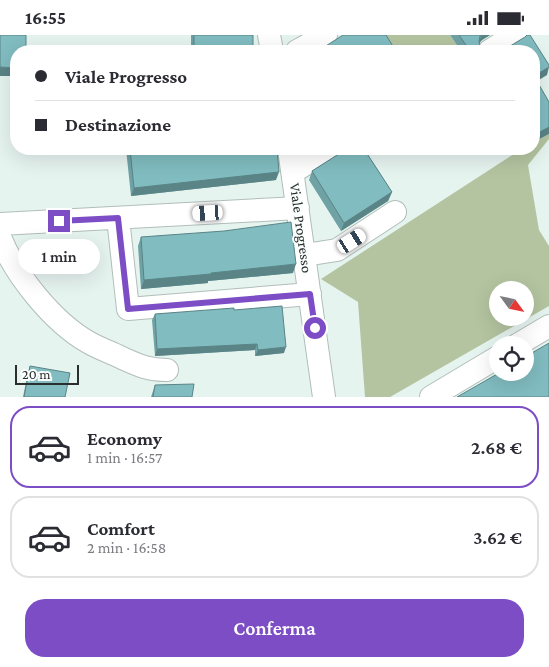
<!DOCTYPE html>
<html lang="it">
<head>
<meta charset="utf-8">
<style>
  :root { --surface:#fff; --page:#f7f7f7; --text:#2b2b33; --muted:#7c7c81; --line:#e1e1e2; --accent:#7c4dc5 }
  body { margin:0; font-family:"Crimson Pro",serif; background:var(--page); color:var(--text); height:100vh; display:flex; flex-direction:column; font-size:19px; white-space:nowrap }
  * { box-sizing:border-box; margin:0 }
  p { font-size:16px; color:var(--muted) }
  .icon { flex:none; width:28px; height:28px; fill:none; stroke:currentColor; stroke-width:2; stroke-linecap:round; stroke-linejoin:round }
  .map { position:relative; height:362px; overflow:hidden }
  .drawer { display:flex; flex-direction:column; background:var(--surface); flex:1 }
  .drawer>* { flex:none }
  .hud { position:absolute; left:10px; top:10px; width:530px; height:110px; border-radius:20px; box-shadow:0 5px 20px #0002; display:grid; align-content:center; height:110px; padding:0 25px; background:var(--surface) }
  .needle { width:32px; rotate:123deg }
  .tools { position:absolute; left:489px; top:246px; display:grid; gap:10px }
  .tools a { display:grid; place-items:center; width:45px; height:45px; border-radius:50%; background:var(--surface); box-shadow:0 5px 20px #0002; font-size:25px }
  .scale { position:absolute; left:15px; bottom:12px; width:64px; box-sizing:border-box; padding-left:5px; border:2px solid #2a2f2d; border-top:0; font-size:14px; line-height:18px; white-space:nowrap; color:#2a2f2d; -webkit-text-stroke:4px #fafffd; paint-order:stroke }
  .end { position:absolute; width:22px; height:22px; margin:-11px; border:6px solid #7c4dc5; background:#fff; box-shadow:0 0 0 2px #fff }
  .from { border-radius:50% }
  .bubble { position:absolute; height:35px; border-radius:18px; background:var(--surface); box-shadow:0 5px 20px #0002; font-size:16px; font-weight:600; line-height:35px; text-align:center }
  .car { position:absolute; width:15px; height:30px; margin:-15px -8px; border-radius:6px; box-shadow:0 0 4px 1px #0007; background:linear-gradient(#fff 24%,#345 0 40%,#fff 0 76%,#345 0 86%,#fff 0) }
  .hud b { display:flex; align-items:center; gap:18px; height:48px; font-size:19px }
  .hud b+b { border-top:1px solid var(--line) }
  .hud i { width:12px; height:12px; background:var(--text) }
  ul { padding:9px 0 0; list-style:none }
  li { display:flex; align-items:center; gap:15px; height:82px; margin:0 10px 8px; padding:0 15px; border:2px solid var(--line); border-radius:20px }
  li div { flex:1 }
  li b { display:block; font-size:19px }
  li em { font-style:normal; font-weight:600 }
  li.on { border-color:var(--accent) }
  li>.icon { width:45px; height:45px; stroke-width:1.5 }
  .action { display:flex; gap:10px; margin-top:auto; padding:10px 25px }
  .action a { flex:1; height:58px; border-radius:20px; background:var(--accent); color:#fff; font-size:20px; font-weight:600; line-height:58px; text-align:center }
  .status { display:flex; justify-content:space-between; align-items:center; height:35px; padding:0 25px; background:var(--surface); direction:ltr }
  .status svg { height:14px; fill:currentColor }
  .map>svg:first-child { display:block }
</style>
</head>
<body>
<div class="status"><b>16:55</b><svg viewBox="0 0 49 12"><path d="M0 12V9h3v3zM5 12V6h3v6zM10 12V3h3v9zM15 12V0h3v12zM26 1h20v11H26zM47 4h2v5h-2z"/></svg></div>
<div class="map">
<svg width="549" height="362" viewBox="0 0 549 362">
  <rect width="100%" height="100%" fill="#e6f4f0"/>
  <!-- green -->
  <path fill="#b4c4a0" fill-rule="evenodd" d="M378,0H450L461,16H388Z
    M549,99V104L528,130L539,195L549,211V271L390,362H365L358,267L321,244L517,117L523,114H534V107ZM498,255H525V282H498Z"/>
  <g fill="none" stroke-linecap="round" stroke-linejoin="round">
    <defs>
      <path id="minor" d="M269,0L272,16
        M297,16L326,0
        M489,16L515,0
        M289,114L324,362
        M293,137L330,114
        M118,183L128,274L310,259
        M0,189L298,173
        M0,202C15,240 53,287 88,307C98,313 110,317 120,322C138,330 147,335 167,335
        M305,220L337,215L395,177
        M517,310L549,291
        M431,362L498,322"/>
    </defs>
    <!-- minor casing -->
    <use href="#minor" stroke="#b1beba" stroke-width="24"/>
    <!-- minor -->
    <use href="#minor" stroke="#fff" stroke-width="22"/>
  </g>
  <!-- wall -->
  <path fill="#6fa2a5" d="M191,0H253V16H191Z
    M450,0H490L482,5L479,8L481,14L484,16H461Z
    M126,114H277L276,145L131,161Z
    M343,114H364L392,157L388,166L341,196L309,145L312,136L342,117Z
    M141,202L293,238L208,246V248L141,254L138,211Z
    M234,275L284,318L255,321V315L155,321L152,285L155,279Z
    M30,331L65,362H23L28,337Z
    M155,350L192,362H151Z"/>
  <!-- shaded-wall -->
  <path fill="#5a8486" d="M482,0H490L482,5L477,10Z
    M0,32L16,33V41H0Z
    M549,32L547,40L534,48V41Z
    M549,92V99L534,107V100Z
    M279,137L276,145L131,161L134,153Z
    M392,157L388,166L341,196L344,188Z
    M296,229L293,238L208,246V248L141,254L144,245Z
    M257,309L255,315L155,321L157,314Z
    M286,312L284,318L255,321L258,315Z"/>
  <!-- building -->
  <path fill="#81bcc0" stroke="#5a8486" d="M0,0H26V16H16V33L0,32Z
    M194,0H253V16H194Z
    M343,0H386L394,13L389,16H318Z
    M459,0H482L480,1L479,7L481,14L484,16H470Z
    M527,0H530L549,30V32L534,41L549,67V92L534,100V16H502L525,2Z
    M130,114H277L279,137L134,153Z
    M345,114H364L392,157L344,188L312,136L345,115Z
    M291,187L296,229L211,238V239L144,245L141,202L224,196Z
    M282,271L286,312L258,315L257,309L157,314L155,279L234,273V275Z
    M549,308V362H457L499,338H525V322Z
    M30,331L70,338L65,362H24Z
    M194,349L192,362H153L155,350Z"/>
  <g fill="none" stroke-linecap="round" stroke-linejoin="round">
    <!-- route -->
    <path stroke="#7c4dc5" stroke-width="6" d="M59,186L118,183L128,274L310,259L315,293"/>
  </g>
  <g text-anchor="middle" dominant-baseline="central" stroke-width="4" stroke-linejoin="round" paint-order="stroke">
    <!-- street labels -->
    <g font-size="15" fill="#2a2f2d" stroke="#fafffd">
      <text transform="translate(301 193) rotate(82)">Viale Progresso</text>
    </g>
  </g>
</svg>
<div class="tools">
<a><svg class="needle" viewBox="-14 -14 28 28"><path d="M0-13l5 13h-10z" fill="#e53935"/><path d="M0 13l5-13h-10z" fill="#7c7c81"/></svg></a>
<a><svg class="icon" aria-label="locate" viewBox="0 0 24 24"><circle cx="12" cy="12" r="6"/><path d="M12 2v4M12 18v4M2 12h4M18 12h4"/></svg></a>
</div>
<div class="scale">20 m</div>
<i class="end from" style="left:315px;top:293px"></i>
<i class="end" style="left:59px;top:186px"></i>
<div class="bubble" style="left:18px;top:204px;width:82px">1 min</div>
<i class="car" style="left:208px;top:178px;rotate:267deg"></i>
<i class="car" style="left:352px;top:206px;rotate:57deg"></i>
<div class="hud">
<b><i class="from"></i>Viale Progresso</b>
<b><i></i>Destinazione</b>
</div>
</div>
<section class="drawer">
<ul>
<li class="on"><svg class="icon" aria-label="car" viewBox="0 0 24 24"><path d="M5 17H2v-5l4-1 3-4h7l3 4 3 1v5h-3M9 17h6M6 11h13"/><circle cx="7" cy="17" r="2"/><circle cx="17" cy="17" r="2"/></svg><div><b>Economy</b><p>1 min · 16:57</p></div><em>2.68 €</em></li>
<li><svg class="icon" aria-label="car" viewBox="0 0 24 24"><path d="M5 17H2v-5l4-1 3-4h7l3 4 3 1v5h-3M9 17h6M6 11h13"/><circle cx="7" cy="17" r="2"/><circle cx="17" cy="17" r="2"/></svg><div><b>Comfort</b><p>2 min · 16:58</p></div><em>3.62 €</em></li>
</ul>
<div class="action"><a>Conferma</a></div>
</section>
</body>
</html>
